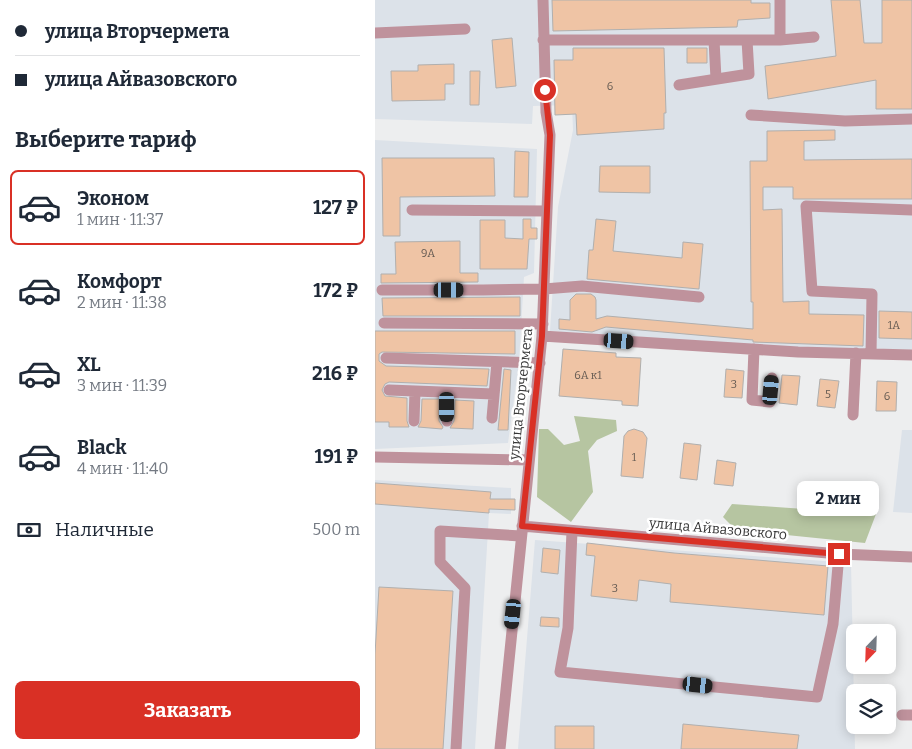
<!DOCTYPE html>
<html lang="ru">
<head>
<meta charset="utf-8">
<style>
  :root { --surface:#fff; --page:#f6f6f7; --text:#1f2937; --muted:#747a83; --line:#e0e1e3; --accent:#d93025 }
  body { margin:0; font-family:Bitter,serif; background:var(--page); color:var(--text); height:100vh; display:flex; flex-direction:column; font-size:19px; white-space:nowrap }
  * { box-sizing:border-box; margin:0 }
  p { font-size:16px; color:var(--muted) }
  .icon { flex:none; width:28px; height:28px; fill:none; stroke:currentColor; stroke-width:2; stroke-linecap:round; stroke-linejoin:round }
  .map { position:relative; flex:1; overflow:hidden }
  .side { display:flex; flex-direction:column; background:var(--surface); width:375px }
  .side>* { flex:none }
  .hud { display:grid; align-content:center; height:110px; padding:0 15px; background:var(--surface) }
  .needle { width:32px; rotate:203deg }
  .buttons { position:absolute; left:471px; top:624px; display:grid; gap:10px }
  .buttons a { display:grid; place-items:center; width:50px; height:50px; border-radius:8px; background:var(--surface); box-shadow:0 2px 12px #0003; font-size:25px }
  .end { position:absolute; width:22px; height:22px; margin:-11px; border:6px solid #d93025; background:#fff; box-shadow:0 0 0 2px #fff }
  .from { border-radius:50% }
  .bubble { position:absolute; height:35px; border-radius:8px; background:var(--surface); box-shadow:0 2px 12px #0003; font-size:16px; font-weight:700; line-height:35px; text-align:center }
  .car { position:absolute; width:15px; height:30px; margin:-15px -8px; border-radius:6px; box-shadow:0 0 4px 1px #0007; background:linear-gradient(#222 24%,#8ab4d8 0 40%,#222 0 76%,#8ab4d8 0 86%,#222 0) }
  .hud b { display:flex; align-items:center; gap:18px; height:48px; font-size:19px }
  .hud b+b { border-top:1px solid var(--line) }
  .hud i { width:12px; height:12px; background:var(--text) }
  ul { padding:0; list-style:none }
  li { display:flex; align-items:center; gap:15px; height:75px; margin:0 10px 8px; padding:0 5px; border:2px solid transparent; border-radius:8px }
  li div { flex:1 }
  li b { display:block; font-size:19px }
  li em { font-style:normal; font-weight:700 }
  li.current { border-color:var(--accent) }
  li>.icon { width:45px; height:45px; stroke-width:1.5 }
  h2 { padding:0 15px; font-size:22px; line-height:60px }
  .pay { display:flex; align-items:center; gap:12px; height:55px; padding:0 15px; font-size:19px }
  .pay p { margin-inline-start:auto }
  .button { display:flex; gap:10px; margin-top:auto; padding:10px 15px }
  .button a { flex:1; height:58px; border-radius:8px; background:var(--accent); color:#fff; font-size:20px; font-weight:700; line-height:58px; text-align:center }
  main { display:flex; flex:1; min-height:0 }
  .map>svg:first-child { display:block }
</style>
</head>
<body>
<main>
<section class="side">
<div class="hud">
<b><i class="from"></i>улица Вторчермета</b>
<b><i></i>улица Айвазовского</b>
</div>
<h2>Выберите тариф</h2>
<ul>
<li class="current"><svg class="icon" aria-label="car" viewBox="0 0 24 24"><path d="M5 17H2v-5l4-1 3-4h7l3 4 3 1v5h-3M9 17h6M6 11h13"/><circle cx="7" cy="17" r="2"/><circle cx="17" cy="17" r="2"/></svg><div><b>Эконом</b><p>1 мин · 11:37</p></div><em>127 ₽</em></li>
<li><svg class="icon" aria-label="car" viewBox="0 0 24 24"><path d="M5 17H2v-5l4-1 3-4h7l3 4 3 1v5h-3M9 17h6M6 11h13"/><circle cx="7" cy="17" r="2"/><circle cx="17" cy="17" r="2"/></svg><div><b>Комфорт</b><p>2 мин · 11:38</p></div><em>172 ₽</em></li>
<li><svg class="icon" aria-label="car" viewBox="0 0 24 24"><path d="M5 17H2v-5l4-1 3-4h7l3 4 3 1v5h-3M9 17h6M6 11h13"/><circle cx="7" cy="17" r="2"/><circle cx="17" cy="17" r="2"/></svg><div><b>XL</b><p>3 мин · 11:39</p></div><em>216 ₽</em></li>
<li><svg class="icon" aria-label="car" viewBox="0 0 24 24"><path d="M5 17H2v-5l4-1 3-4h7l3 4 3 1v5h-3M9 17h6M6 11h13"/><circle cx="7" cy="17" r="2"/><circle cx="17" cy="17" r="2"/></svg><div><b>Black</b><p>4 мин · 11:40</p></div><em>191 ₽</em></li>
</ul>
<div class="pay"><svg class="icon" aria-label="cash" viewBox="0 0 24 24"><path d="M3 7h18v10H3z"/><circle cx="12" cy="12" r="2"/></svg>Наличные<p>500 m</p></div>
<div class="button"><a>Заказать</a></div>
</section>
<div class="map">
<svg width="537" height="749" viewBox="0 0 537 749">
  <rect width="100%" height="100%" fill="#edeeef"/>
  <!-- built -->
  <path fill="#dce2e9" d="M0,0H537V350L374,346L175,331L183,207L198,130L197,105L158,106L157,124L0,119Z
    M0,140L162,149L159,273L149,277L144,362L133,443L0,449Z
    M527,430H537V513L518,512Z
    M0,480L136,488V514L114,513L100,749H0Z
    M160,540L476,563L480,749H143Z"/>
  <!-- green -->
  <path fill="#b6c5a1" d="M199,416L241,420L242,431L222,440L213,451L218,492L196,522L162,497L164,429H173L189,445L205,441Z
    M357,504L501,514L490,543L361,530L348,517Z"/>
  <!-- building -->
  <path fill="#efc4a5" stroke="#b0afae" d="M177,0H376V3H395V18L363,20L362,27L178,31Z
    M456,0H485L489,43H507V0H537V109H501V80L393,99L390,66L461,56Z
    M137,38L141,86L121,88L117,40Z
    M198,48H289L291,113H289V129L202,135L201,114L180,115L179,60H198Z
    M312,48H332V63H312Z
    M79,64V84H70V100L17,101L16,71H43V65Z
    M95,71H105L104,105H95Z
    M460,130V140L429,141V160L537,159V199H418V187H388V210L407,209L408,302L434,301V314L489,315L488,346L378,342V340L231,327L217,332L184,329V319L195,320V300L201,294H216L220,297L221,300V319L232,316L378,329V302H376L375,161H392V131Z
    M140,151L154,152L153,197H139Z
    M7,158H119L120,196L25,197V236H8Z
    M225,166H275V193L224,192Z
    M148,219H156V228H162V239H154L152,269H105V220H130V238L148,239Z
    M221,219L241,221L238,251L307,258L308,242L328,244L324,289L212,279L214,250H218Z
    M85,241V273H103V282L6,283V274H21L20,242Z
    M145,297V316H8L7,298Z
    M504,311L537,312V339L504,338Z
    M0,331H140V354L7,352L4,354V361L11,366L114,369L112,386L14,382L10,384L7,390L10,396L32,398V421L34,427H14V422H0Z
    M188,349L241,353V357L266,358L263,406L247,405V401L184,396Z
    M129,369L136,370L133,430H123Z
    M351,369L369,371L367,398L349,397Z
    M407,375L425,376L422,405L404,403Z
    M445,379L464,381L460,408L442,406Z
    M502,381L522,382L521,411H501Z
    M47,399H64V421L68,427L67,429L43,427L46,421Z
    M80,400L99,401L98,429L75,428L79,421Z
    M259,429L268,432L272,438L268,478L246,476L249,436L253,431Z
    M309,443L326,445L322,480L305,478Z
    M342,460L361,463L358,486L339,484Z
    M0,483L116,492L115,499H140V510L114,509V513L0,504Z
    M212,543L299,553L453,566L449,615L295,602L296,584L264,580L262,601L216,596L220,556L211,555Z
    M168,548L185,550L183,574L166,572Z
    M4,587L78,591L68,749H0V654Z
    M166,617L184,618V627L165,626Z
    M308,724L424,735L422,749H306Z
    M180,726H219V749H180Z"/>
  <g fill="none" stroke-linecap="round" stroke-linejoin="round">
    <!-- minor -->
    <path stroke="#bf929c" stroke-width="11" d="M405,0V40
      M0,33L90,29
      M168,40H405L439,37
      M339,40L341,79
      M304,85L374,74L372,40
      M376,115L470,121L537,119
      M37,210L172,211
      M7,290H108L169,289L207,286L324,297
      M9,323L168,324
      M167,336L423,352L537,355
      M379,349L377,400L395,402L397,378
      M496,354L497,294L437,291L431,206L537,210
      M11,358L165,363
      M14,390L119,394
      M478,415L481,353
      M117,418L122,362
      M39,421L40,391
      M72,421V393
      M0,457L154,460
      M147,526L464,554L537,557
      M197,531L193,628L185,672L442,697L458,624L464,554
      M527,715H537
      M81,749L90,588L65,562V531L146,536
      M125,749L167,336L175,135L171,112L168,0"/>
  </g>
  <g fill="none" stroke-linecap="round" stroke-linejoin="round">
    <!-- route -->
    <path stroke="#d93025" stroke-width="6" d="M170,90L175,135L167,336L147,526L464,554"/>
  </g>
  <g text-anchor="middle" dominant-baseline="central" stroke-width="5" stroke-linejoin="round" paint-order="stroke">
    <!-- number labels -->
    <g font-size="11" fill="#645a52">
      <text x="235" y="86">6</text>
      <text x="53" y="253">9А</text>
      <text x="519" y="325">1А</text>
      <text x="213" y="375">6А к1</text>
      <text x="359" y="384">3</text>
      <text x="453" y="394">5</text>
      <text x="512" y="396">6</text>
      <text x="259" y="457">1</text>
      <text x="240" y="588">3</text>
    </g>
    <!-- street labels -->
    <g font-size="14" fill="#363636" stroke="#fff">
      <text transform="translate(146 394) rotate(-84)">улица Вторчермета</text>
      <text transform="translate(343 529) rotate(5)">улица Айвазовского</text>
    </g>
  </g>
</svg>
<div class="buttons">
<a><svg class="needle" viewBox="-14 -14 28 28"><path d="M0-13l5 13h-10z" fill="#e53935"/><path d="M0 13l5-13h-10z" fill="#747a83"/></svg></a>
<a><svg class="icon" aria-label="layers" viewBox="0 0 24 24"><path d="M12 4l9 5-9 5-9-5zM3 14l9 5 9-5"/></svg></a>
</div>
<i class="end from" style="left:170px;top:90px"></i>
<i class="end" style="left:464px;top:554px"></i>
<div class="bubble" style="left:422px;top:481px;width:82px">2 мин</div>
<i class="car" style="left:74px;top:290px;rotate:90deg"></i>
<i class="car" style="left:244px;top:341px;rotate:94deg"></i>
<i class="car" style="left:396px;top:390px;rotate:5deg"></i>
<i class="car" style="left:72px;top:407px;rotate:180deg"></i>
<i class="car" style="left:138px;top:614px;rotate:186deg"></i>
<i class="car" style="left:323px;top:685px;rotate:96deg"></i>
</div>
</main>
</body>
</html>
